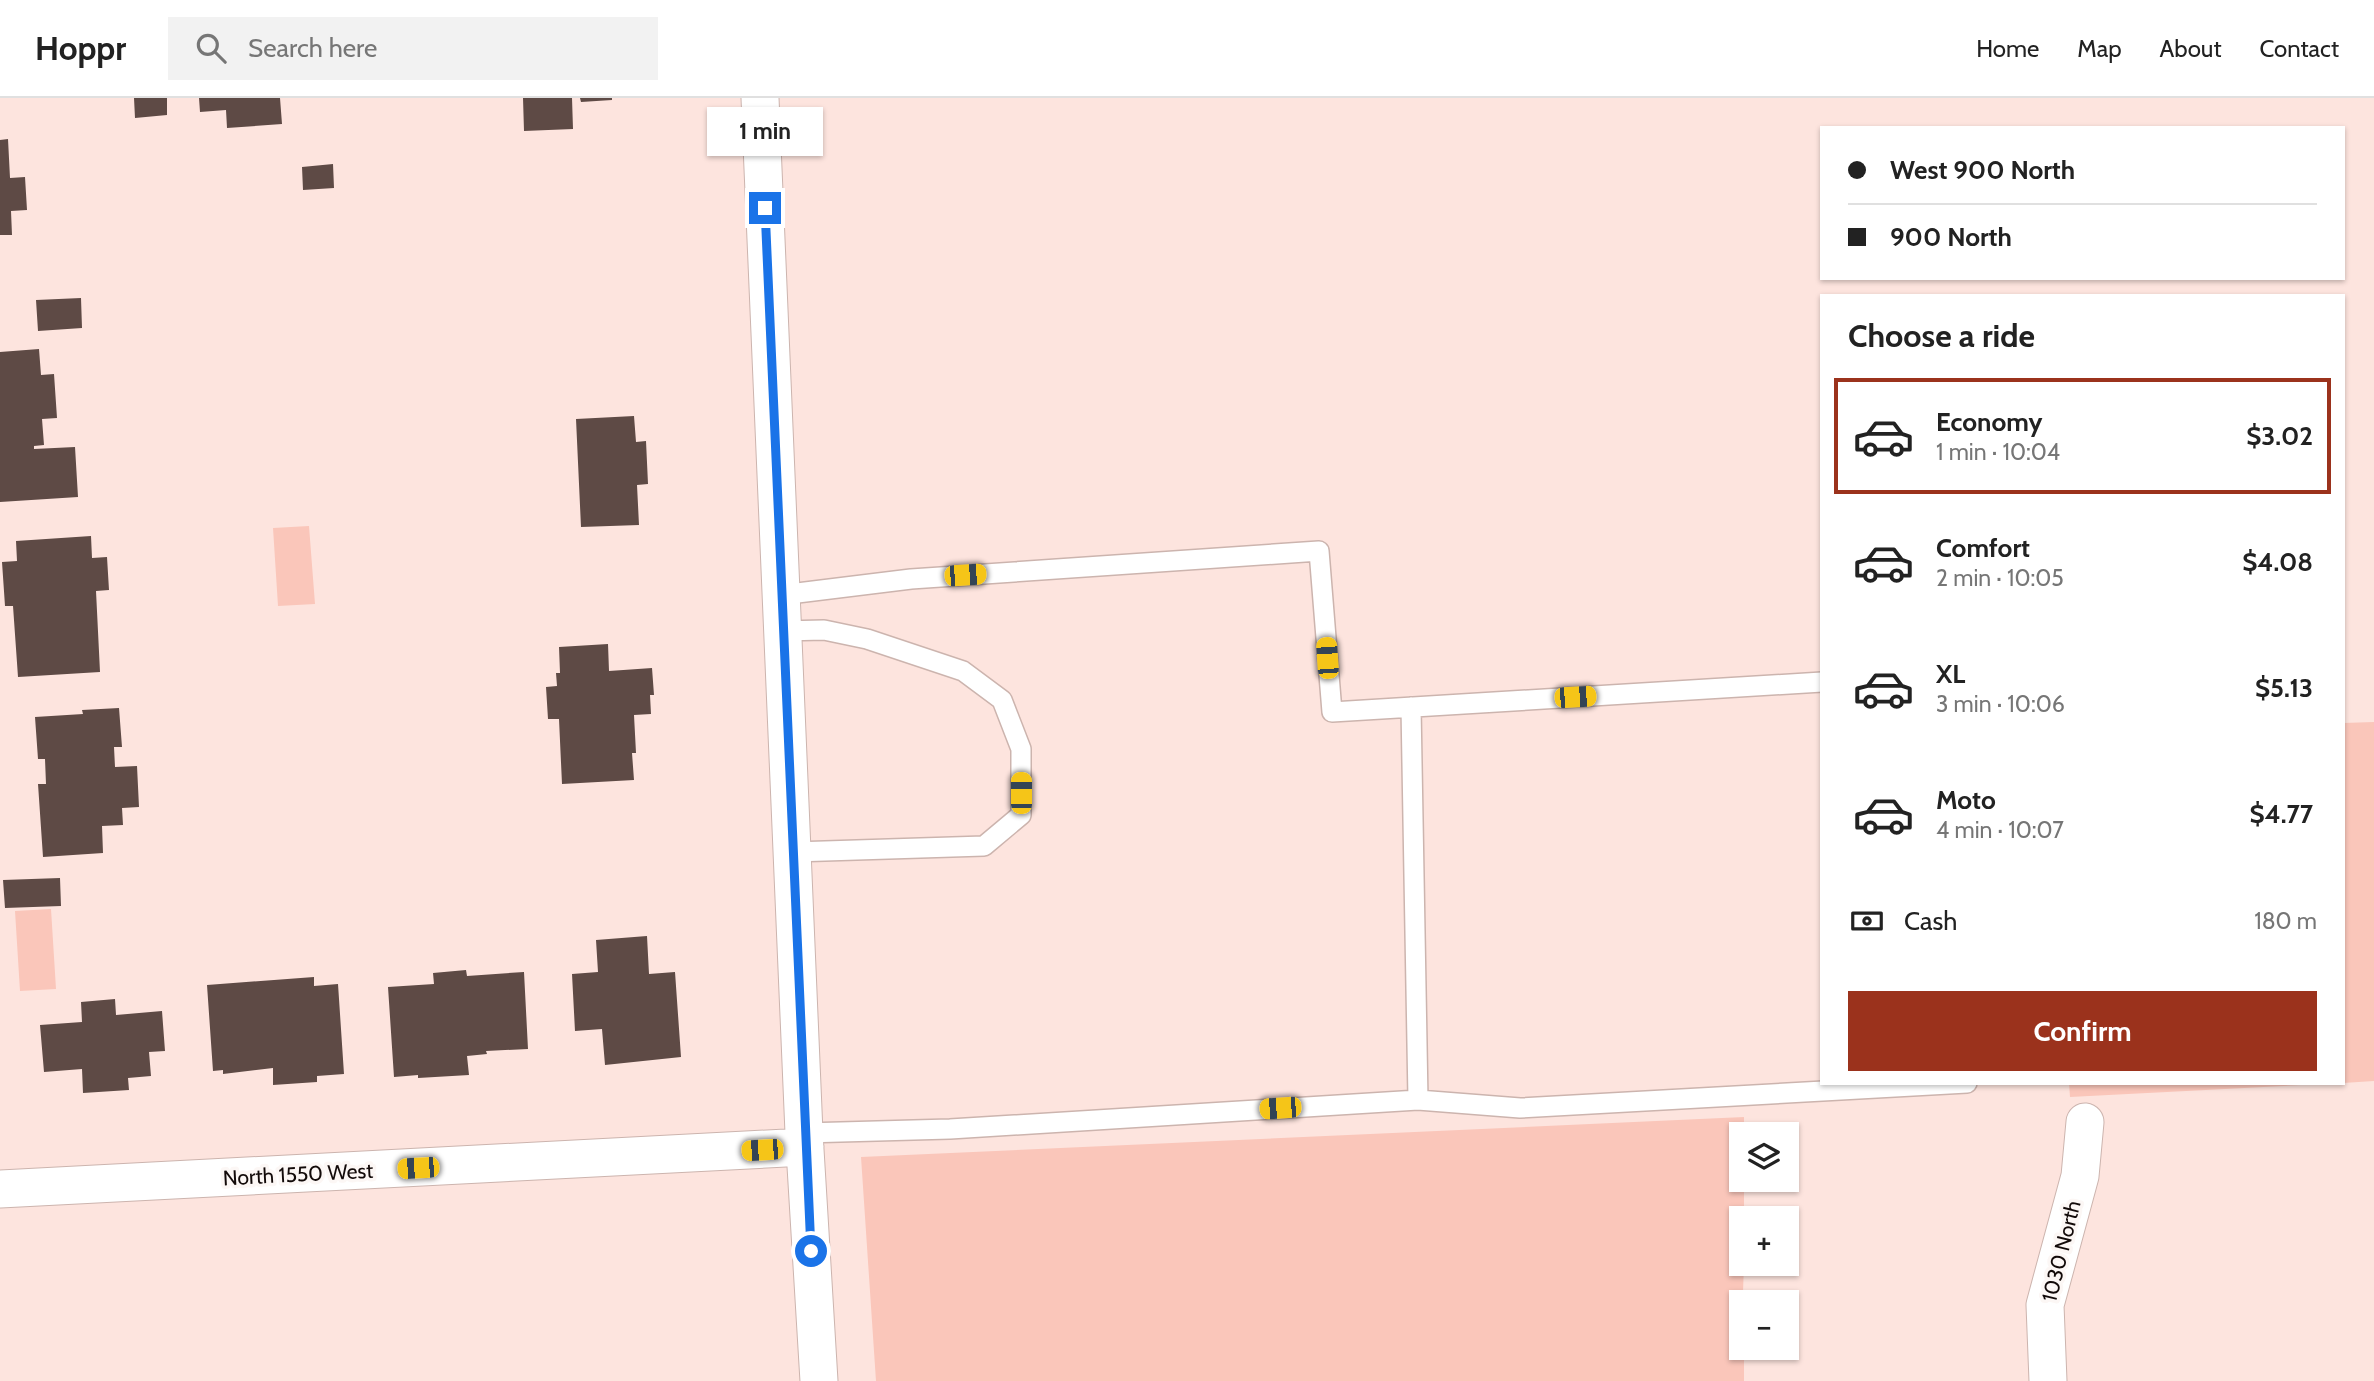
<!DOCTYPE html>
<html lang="en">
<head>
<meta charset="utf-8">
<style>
  :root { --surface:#fff; --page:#f2f2f2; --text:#222; --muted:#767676; --line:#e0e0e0; --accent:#9b321c }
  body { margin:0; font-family:Cabin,sans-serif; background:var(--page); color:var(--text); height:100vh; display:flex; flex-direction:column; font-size:26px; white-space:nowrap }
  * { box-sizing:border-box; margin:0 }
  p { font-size:23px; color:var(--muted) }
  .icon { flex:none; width:38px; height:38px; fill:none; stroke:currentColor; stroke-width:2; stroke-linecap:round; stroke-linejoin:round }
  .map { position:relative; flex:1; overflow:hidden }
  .drawer { position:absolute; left:1820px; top:196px; width:525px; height:791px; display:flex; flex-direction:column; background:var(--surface); border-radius:0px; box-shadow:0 2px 5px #0004 }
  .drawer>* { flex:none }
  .hud { position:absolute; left:1820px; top:28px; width:525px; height:154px; border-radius:0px; box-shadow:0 2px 5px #0004; display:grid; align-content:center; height:154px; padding:0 28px; background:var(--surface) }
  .controls { position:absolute; left:1729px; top:1024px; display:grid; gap:14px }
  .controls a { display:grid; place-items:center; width:70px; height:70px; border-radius:0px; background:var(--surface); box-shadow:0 2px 5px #0004; font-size:35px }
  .end { position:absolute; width:32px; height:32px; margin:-16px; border:9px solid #1a73e8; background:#fff; box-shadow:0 0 0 4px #fff }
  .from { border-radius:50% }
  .bubble { position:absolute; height:49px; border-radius:0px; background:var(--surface); box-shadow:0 2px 5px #0004; font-size:23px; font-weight:700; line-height:49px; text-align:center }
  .car { position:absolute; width:21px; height:42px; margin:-21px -10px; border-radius:9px; box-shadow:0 0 5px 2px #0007; background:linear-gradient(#f5c518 24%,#345 0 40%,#f5c518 0 76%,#345 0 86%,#f5c518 0) }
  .hud b { display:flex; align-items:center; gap:24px; height:66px; font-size:26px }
  .hud b+b { border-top:2px solid var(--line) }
  .hud i { width:18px; height:18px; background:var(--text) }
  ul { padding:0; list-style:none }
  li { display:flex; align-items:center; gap:21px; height:116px; margin:0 14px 10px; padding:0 14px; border:4px solid transparent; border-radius:0px }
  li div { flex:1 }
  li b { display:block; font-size:26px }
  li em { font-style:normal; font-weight:700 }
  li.current { border-color:var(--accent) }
  li>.icon { width:63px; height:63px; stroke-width:1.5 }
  h2 { padding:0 28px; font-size:32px; line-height:84px }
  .pay { display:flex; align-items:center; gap:18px; height:77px; padding:0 28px; font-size:26px }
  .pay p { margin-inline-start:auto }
  .primary-button { display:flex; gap:14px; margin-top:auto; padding:14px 28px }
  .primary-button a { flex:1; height:80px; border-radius:0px; background:var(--accent); color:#fff; font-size:28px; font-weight:700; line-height:80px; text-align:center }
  header { display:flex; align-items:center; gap:42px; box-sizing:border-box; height:98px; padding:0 35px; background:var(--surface); border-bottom:2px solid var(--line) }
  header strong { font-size:33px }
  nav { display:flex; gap:38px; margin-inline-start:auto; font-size:24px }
  .search { width:490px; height:63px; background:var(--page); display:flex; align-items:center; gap:18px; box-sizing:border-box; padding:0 24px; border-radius:0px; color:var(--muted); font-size:26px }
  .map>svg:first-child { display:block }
</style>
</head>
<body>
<header>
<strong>Hoppr</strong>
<div class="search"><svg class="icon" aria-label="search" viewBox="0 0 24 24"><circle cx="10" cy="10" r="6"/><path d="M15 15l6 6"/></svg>Search here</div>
<nav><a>Home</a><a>Map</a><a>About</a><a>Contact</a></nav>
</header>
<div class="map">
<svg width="2374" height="1283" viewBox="0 0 2374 1283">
  <rect width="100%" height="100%" fill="#fde4de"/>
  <!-- green -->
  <path fill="#fac6ba" d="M309,428L315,506L278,508L273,430Z
    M2374,624V983L2343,985V625Z
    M51,811L56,891L20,893L15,813Z
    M2069,985H2339L2070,999Z
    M1744,1019V1036H1741V1082H1744V1120H1741V1166H1744L1741,1250H1744V1283H876L861,1059Z"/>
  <!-- building -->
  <path fill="#5e4a45" d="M134,0H167V17L135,20Z
    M199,0H280L282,26L227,30L226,12L200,14Z
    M523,0H572L573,31L524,33Z
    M580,0H612V2L581,4Z
    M8,41L10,80L25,79L27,112L11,113L12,137H0V42Z
    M333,66L334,90L303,92L302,69Z
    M81,200L82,230L38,233L36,202Z
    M39,251L41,277L54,276L57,320L42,321L44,347L34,348V351L75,349L78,399L0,404V254Z
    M634,318L636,344L646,343L648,386L637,387L639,427L581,429L576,321Z
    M91,438L92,460L107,459L109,492L96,493L100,574L18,579L13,508H5L2,464L17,463L16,443Z
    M608,546L609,573L652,570L654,597H650L651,616L634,617L636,655H632L634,682L562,686L559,621H548L546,589L557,588L556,575H560L559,549Z
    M119,610L122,649H114L115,669L137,668L139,709L122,710L123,727L102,728L103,755L43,759L38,686H46L45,661H38L35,619L83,616L82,612Z
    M60,780L61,808L5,810L3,782Z
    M647,838L649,876L675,874L681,959L605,967L602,931L575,933L572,876L598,874L596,842Z
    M466,872L467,878L524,874L528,951L486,953L487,956L467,958L469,977L418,980V977L394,979L388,889L434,886L433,875Z
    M314,879V888L338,886L344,976L317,978V984L273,987V970L223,976V972L213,973L207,887Z
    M115,901L116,917L162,913L165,953L149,954L151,978L128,980L129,992L83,995L82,971L44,974L40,927L82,924L81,904Z"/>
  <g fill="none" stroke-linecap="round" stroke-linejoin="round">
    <defs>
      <path id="lane" d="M781,497L911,481L1319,453L1332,614L1822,584
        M782,533L824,532L867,541L963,573L1002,602L1021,651V717L984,748L793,754
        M1418,1002L1520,1010L1967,985
        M804,1035L950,1031L1418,1002L1411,609"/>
      <path id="street" d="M760,0L804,1035L819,1283
        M0,1091L805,1049
        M2048,1283L2045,1207L2080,1078L2085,1024"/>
    </defs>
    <!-- lane casing -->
    <use href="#lane" stroke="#ccb4ae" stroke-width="22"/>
    <!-- street casing -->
    <use href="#street" stroke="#ccb4ae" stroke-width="39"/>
    <!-- lane -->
    <use href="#lane" stroke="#fff" stroke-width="19"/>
    <!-- street -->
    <use href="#street" stroke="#fff" stroke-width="37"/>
  </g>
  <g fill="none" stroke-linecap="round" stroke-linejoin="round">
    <!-- route -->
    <path stroke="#1a73e8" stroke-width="9" d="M765,110L811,1153"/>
  </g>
  <g text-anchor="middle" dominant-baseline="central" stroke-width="7" stroke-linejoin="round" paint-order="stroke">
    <!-- street labels -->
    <g font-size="21" fill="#120a09" stroke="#fcf7f5">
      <text transform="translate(298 1076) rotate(-3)">North 1550 West</text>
      <text transform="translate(2061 1153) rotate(-76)">1030 North</text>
    </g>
  </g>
</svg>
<div class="controls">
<a><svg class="icon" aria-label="layers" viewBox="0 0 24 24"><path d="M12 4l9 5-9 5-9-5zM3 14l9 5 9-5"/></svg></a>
<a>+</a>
<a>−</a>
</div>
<i class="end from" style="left:811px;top:1153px"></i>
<i class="end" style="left:765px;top:110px"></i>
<div class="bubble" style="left:707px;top:9px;width:116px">1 min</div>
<i class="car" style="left:965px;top:477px;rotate:86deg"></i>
<i class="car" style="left:1327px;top:560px;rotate:356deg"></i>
<i class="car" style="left:1575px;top:599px;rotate:87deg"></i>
<i class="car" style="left:1021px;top:695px;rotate:0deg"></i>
<i class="car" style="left:1280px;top:1010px;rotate:266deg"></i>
<i class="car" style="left:762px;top:1052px;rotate:267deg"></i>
<i class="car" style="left:418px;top:1070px;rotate:267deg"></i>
<div class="hud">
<b><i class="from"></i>West 900 North</b>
<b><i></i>900 North</b>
</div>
<section class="drawer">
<h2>Choose a ride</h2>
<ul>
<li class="current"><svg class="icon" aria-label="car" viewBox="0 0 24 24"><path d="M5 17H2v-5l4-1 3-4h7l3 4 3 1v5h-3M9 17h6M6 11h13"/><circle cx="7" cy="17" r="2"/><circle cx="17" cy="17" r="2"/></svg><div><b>Economy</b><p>1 min · 10:04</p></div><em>$3.02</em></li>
<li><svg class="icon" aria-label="car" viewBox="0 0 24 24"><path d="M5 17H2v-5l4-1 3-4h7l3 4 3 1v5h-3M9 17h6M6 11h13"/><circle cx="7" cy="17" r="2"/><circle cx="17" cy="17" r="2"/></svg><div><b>Comfort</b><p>2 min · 10:05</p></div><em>$4.08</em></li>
<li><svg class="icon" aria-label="car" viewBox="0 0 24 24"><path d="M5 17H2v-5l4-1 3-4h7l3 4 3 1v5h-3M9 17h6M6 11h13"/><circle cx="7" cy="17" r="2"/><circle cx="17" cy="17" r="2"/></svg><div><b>XL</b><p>3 min · 10:06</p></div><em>$5.13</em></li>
<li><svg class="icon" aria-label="car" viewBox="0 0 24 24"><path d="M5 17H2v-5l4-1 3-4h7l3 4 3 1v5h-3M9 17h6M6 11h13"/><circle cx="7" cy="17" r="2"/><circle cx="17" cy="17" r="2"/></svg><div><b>Moto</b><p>4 min · 10:07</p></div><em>$4.77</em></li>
</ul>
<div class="pay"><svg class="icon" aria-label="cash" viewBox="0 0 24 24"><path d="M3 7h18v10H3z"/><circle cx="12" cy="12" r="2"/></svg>Cash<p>180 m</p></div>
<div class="primary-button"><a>Confirm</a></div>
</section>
</div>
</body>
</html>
